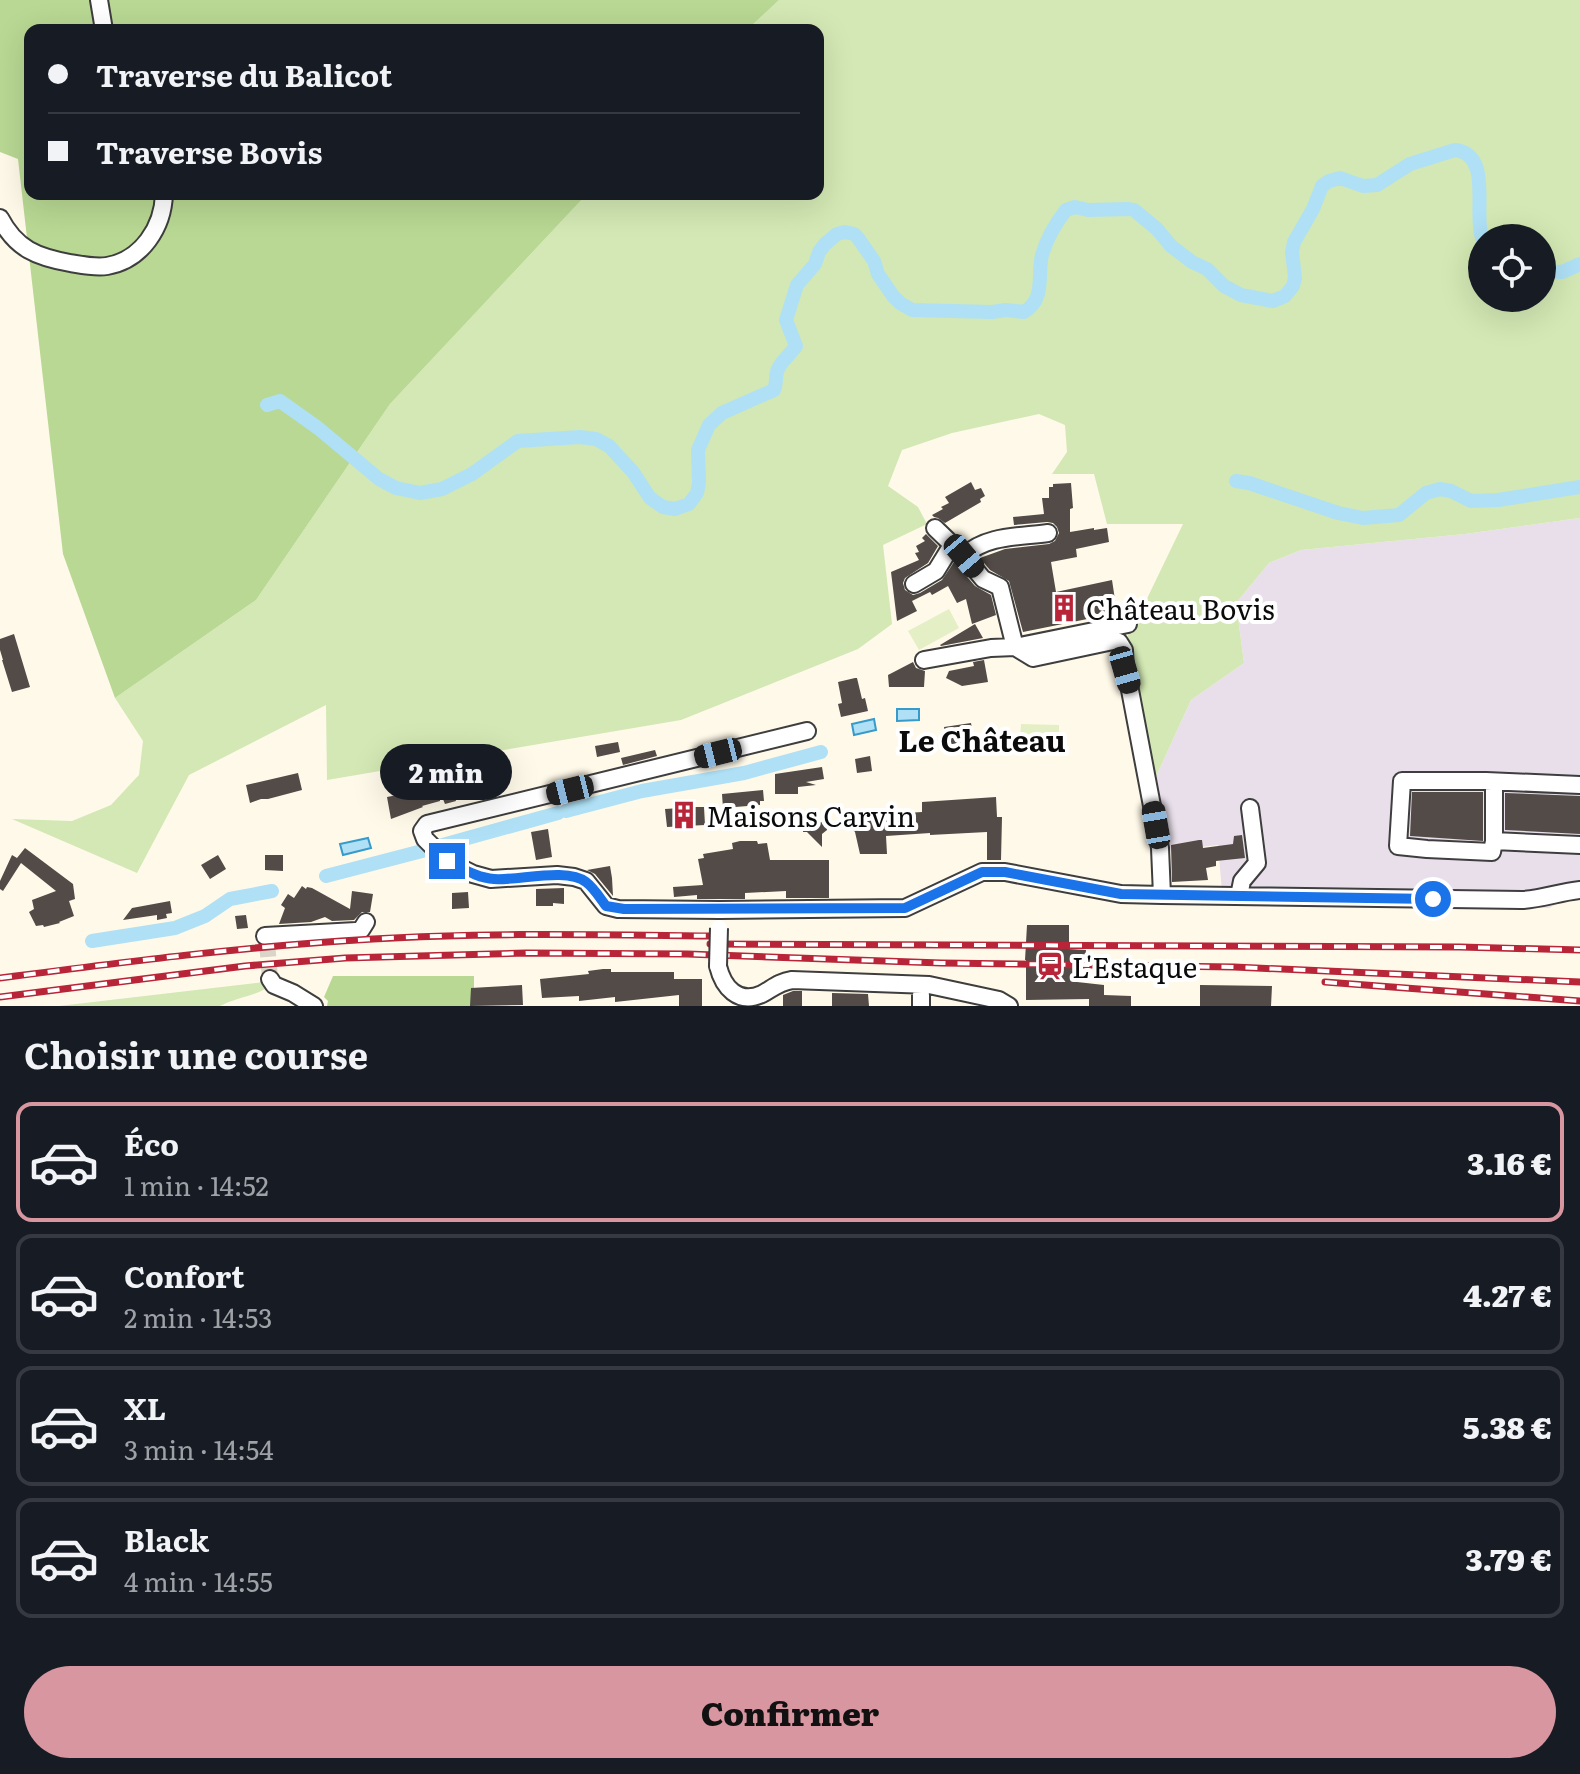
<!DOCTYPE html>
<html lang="fr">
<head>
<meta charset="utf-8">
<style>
  :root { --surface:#171b24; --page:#242831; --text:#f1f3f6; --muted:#9ea1a6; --line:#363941; --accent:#d796a0 }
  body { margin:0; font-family:Literata,serif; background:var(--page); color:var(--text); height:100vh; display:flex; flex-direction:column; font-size:30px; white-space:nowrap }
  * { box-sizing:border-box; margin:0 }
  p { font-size:26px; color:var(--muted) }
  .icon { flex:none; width:44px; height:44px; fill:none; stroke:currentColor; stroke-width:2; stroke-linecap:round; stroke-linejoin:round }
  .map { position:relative; height:1006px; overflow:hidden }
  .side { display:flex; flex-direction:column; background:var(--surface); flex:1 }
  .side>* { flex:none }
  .top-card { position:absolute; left:24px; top:24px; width:800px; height:176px; border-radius:16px; box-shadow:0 8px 32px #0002; display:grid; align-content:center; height:176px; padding:0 24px; background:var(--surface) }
  .fabs { position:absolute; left:1468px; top:224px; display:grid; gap:16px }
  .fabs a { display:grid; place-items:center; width:88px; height:88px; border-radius:50%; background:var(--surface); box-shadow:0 8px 32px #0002; font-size:40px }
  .end { position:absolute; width:36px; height:36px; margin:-18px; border:10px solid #1a73e8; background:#fff; box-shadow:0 0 0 4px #fff }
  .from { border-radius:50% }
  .bubble { position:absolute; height:56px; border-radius:28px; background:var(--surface); box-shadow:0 8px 32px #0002; font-size:26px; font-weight:800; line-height:56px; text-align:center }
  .car { position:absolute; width:24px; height:48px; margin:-24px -12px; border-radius:10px; box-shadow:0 0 6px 2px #0007; background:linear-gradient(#222 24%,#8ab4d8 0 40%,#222 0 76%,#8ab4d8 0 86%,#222 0) }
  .top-card b { display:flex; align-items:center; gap:28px; height:76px; font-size:30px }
  .top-card b+b { border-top:2px solid var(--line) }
  .top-card i { width:20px; height:20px; background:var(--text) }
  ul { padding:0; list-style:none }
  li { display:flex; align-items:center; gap:24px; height:120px; margin:0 16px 12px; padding:0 8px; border:4px solid var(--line); border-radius:16px }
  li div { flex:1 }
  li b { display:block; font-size:30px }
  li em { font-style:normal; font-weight:800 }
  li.active { border-color:var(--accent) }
  li>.icon { width:72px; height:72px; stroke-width:1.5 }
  h2 { padding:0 24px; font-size:36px; line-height:96px }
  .primary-button { display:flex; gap:16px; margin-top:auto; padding:16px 24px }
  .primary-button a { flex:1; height:92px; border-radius:48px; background:var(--accent); color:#111; font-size:32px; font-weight:800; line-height:92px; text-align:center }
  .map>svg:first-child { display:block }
</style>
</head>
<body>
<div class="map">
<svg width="1580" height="1006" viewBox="0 0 1580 1006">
  <rect width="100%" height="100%" fill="#fff9e9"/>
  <!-- industrial -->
  <path fill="#e8dfea" d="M1580,518V895L1571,896L1549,908L1400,902L1223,903L1218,845L1166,851L1154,781L1191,700L1244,663L1236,603L1269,563L1301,550L1465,534Z"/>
  <!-- green -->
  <path fill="#d3e8b4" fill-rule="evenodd" d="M779,0H1580V518L1465,534L1301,550L1269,563L1236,603L1244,663L1191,700L1154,781L1121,662L1130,628L1141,611L1183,524H1107L1094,474H1052L1067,452L1065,425L1039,414L952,433L902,450L888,486L918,507L927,524L883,545L892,624L858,649L681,720L327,780L326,705L189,775L137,873L12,819L72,821L111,805L136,778L139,775L143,741L115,698L256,600L390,404L587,194H818V30H747ZM1482,238H1542V298H1482Z
    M264,982L265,989C251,997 234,998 220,1006H59Z"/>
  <!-- forest -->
  <path fill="#b8d893" d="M0,0H779L747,30H30V194H587L390,404L256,600L115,698L63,554L18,159L0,152Z
    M333,976H474V1006H327L328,1001L324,997Z"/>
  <!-- pitch -->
  <path fill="#e4efc6" d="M949,609L959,628L919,650L908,631Z
    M1021,724L1059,725V742L1020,741Z"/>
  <!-- water -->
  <path fill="#afe0f5" stroke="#369bcb" stroke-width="2" d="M897,709H919V720L897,721Z
    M874,719L876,730L854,735L852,724Z
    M368,838L371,848L343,855L340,844Z"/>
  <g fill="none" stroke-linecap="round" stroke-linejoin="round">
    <!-- canal -->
    <path stroke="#afe0f5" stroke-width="14" d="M1542,271L1562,272L1580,264
      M267,405L280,401L318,428L379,479L396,488L420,493L442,489L472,474L518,441L580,437L596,439L609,446L633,472L650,498L663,507L675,509L689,504L697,493L699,483L698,450L709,425L722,413L774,390C777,383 775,375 778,369C782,360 791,354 796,346L786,320L797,285L815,264L819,252L825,244L837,234L845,232L854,234L858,238L874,261L878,274L893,296L900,303L912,310L992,312L1006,310L1024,312C1046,299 1037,276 1042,255C1047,238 1055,224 1066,210L1075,207L1088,210L1129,209L1134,210L1157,229L1171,246L1192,262L1207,269L1224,286L1241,295L1273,301L1285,296L1293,286L1295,278L1292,252L1294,242L1313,209L1322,186L1329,181L1340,178L1363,186L1377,185L1410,164L1455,150C1493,154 1473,213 1482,238
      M1236,481L1249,483L1338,513L1363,518L1399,515L1426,493L1440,489L1451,491L1471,501L1498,500L1580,487
      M566,811L642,791L744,773L821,752
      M439,846L558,813
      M326,876L426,850
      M92,941L175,928L205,916L230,899L272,891"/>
  </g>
  <!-- building -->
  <path fill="#534b47" d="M971,482L975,490L981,488L985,496L980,499L981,502L945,523L938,518L934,517L932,515L943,509L941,507L949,503L945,497Z
    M1071,483L1073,508L1070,509V532L1094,528V530L1107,528L1109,542L1076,549L1077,557L1051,562L1056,592L1112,580L1117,613L1023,632L1009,581L990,570L980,558L1005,549L1049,544L1055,541L1059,533L1057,527L1053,523L1047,522L1014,525L1013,517L1044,514L1042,498H1049V487H1053V484Z
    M926,534L938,546L928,563L905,578L903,583L905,590L913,595L920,593L942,580L954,562L975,586L991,595L996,615L972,624L966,599L957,603L948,586L932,595L930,592L912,601L917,611L897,621L891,572L919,560L915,553L919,552L916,546L925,541L922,538Z
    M975,624L983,638L941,646L940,645Z
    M14,634L30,687L12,692L2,660H3L0,650V639Z
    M984,660L988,682L962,686L946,678L949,671L974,666L973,662Z
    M913,662L916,668L925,671L924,687H889L888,675Z
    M855,678H857L862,699L865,698L868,711L841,717L838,704L842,703L838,682Z
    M971,723L974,740L947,745L944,727Z
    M618,742L620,752L597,757L595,746Z
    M655,750L657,756L623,765L621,758Z
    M870,756L872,771L857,773L855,759Z
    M822,767L824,779L806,782L816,785L798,787V794H775V774Z
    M298,773L302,790L268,799H261L250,803L246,785Z
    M439,787L440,801L422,806L423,807L391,819L387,797Z
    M453,788L456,801L445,804L440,792Z
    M763,790L764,801H760V805L723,808L722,794Z
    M1412,792H1483V841L1410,836Z
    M1505,793L1580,796V834L1505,830Z
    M996,797L997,817H1002L1001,860H987V832L930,835V833L886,836L887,854H860L855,832L847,823H862L861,816L922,812V802Z
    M696,807H704L705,825L667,827L665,809Z
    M803,822H828L827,830L822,834V847L807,832H803Z
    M548,829L552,857L536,860L531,832Z
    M1242,835L1245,858L1216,861V866L1206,868L1208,880L1172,882L1171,845L1199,840H1202L1203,848L1233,844L1234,836Z
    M740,841H757L758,844L767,843L770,860H829V898H786V891L745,893V899H697V895L674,897L673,887L703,885L698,859L704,858L703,854L733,849L732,843Z
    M25,848L73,884L75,899L69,901L74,916L59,922L60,923L44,927L43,925L36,926L29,912L34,909L32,900L56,891L21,863L3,891L0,889V881L12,855L17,858Z
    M218,855L226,869L210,879L201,865Z
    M265,855H283V871L265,870Z
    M610,866L612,878L613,896L595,874L587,870Z
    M302,886L306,889L307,887L312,888L350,909L352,891L373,894L370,912H362L354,920L332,921L325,917L311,922L279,924L285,908L281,905L288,894L294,898Z
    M564,888V904L553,903V906H536V889Z
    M468,892L469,908L452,909V893Z
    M170,901L172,913L166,914L167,918L157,920V915L123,920L132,908Z
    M246,915L248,928L237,929L235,916Z
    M1027,925H1069V949L1086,950L1085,961H1077V982L1104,985V995L1131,996V1006H1089V999L1026,1000V960H1025Z
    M603,969H611V972H674V979H702V1006H679V995L615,1002V997L579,1001V996L542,998L540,979L589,974L588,971Z
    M522,985L523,1005L470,1006L471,988Z
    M1200,985L1272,986L1271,1006H1200Z
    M793,991H802V1006H783V995Z
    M832,993L868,994L869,1006H832Z"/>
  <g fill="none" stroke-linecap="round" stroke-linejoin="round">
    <!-- minor-tunnel -->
    <path stroke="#dad5c8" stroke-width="16" stroke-dasharray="16 8" stroke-linecap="butt" d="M267,941L270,979"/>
    <defs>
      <path id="minor" d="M99,0L104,30
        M0,218C16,249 37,257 70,263C82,265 95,268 107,266C142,260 163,227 164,194
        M935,528L964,556L983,579L1000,587L1015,647
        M964,556C986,535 1019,537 1048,533
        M914,584L936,571L952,545
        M924,660L991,648L1015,647L1128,624
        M807,731L427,824L422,831L425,839L447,861L473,874L491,879L557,875L574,877L586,881L606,906L618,909L720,910L905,908L982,872H1005L1121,894L1162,895L1160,848L1130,690L1125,670L1124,650L1119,642L1113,641L1033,658L1015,647
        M1580,785L1486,781H1402L1398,846L1427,849L1492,852L1494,841L1580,845
        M1494,841V782
        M1162,895L1522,900C1542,899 1560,892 1580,890
        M1239,896L1242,881L1257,863L1250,808
        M265,936L356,931L361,930L366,922
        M718,966C723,987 738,1005 762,994C773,988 779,982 792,980L929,985L999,1000L1009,1006
        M270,979L274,985L293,993L314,1006
        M921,1006V995"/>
    </defs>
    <!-- minor casing -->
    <use href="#minor" stroke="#3e3e3e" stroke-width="20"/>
    <!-- minor -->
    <use href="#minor" stroke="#fff" stroke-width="16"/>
    <defs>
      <path id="rail" d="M710,944L1460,947L1580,950
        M0,978C124,962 248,946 373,939C490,932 607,935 724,936
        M1325,982L1580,1001
        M0,997L245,966L345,958L526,953L687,954L941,963L1234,967L1580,982"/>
    </defs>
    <!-- rail casing -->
    <use href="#rail" stroke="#b82538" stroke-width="7"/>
    <!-- rail -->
    <use href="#rail" stroke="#fff" stroke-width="4" stroke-dasharray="12" stroke-linecap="butt"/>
    <defs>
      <path id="minor-bridge" d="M718,966L719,928"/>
    </defs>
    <!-- minor-bridge casing -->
    <use href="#minor-bridge" stroke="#3e3e3e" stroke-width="20" stroke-linecap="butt"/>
    <!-- minor-bridge -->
    <use href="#minor-bridge" stroke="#fff" stroke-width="16"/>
  </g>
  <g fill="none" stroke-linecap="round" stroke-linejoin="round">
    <!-- route -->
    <path stroke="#1a73e8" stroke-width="10" d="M447,861C462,868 477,878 494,879C518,881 567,867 586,882C594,888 600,898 606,906L624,909L905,908L982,872H1005L1121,894L1433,899"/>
  </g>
  <!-- icons -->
  <defs>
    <symbol id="building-bare" viewBox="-9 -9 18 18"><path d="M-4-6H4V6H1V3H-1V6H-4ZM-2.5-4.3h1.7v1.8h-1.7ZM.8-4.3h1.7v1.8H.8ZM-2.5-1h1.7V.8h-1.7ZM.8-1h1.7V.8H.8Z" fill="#b82538" stroke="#fff" stroke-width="2.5" paint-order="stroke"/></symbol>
    <symbol id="station-bare" viewBox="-9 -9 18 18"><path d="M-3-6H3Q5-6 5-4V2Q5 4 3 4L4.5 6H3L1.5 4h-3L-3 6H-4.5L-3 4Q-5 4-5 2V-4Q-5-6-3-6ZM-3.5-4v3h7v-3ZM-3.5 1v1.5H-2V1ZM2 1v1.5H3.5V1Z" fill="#b82538" stroke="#fff" stroke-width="2.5" paint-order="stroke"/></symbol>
  </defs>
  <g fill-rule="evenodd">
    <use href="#building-bare" x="1044" y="588" width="40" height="40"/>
    <use href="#building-bare" x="664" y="795" width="40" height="40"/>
    <use href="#station-bare" x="1030" y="946" width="40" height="40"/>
  </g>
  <g text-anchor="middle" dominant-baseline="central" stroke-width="8" stroke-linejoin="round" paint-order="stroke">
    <!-- poi labels -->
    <g font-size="28" fill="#0b0b0b" stroke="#fff" text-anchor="start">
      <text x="1086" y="608">Château Bovis</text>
      <text x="706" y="815">Maisons Carvin</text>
      <text x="1072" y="966">L'Estaque</text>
    </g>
    <!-- neighbourhood labels -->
    <g font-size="30" font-weight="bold" fill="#0b0b0b" stroke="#fff">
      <text x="982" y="739">Le Château</text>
    </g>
  </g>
</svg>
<div class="fabs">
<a><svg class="icon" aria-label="locate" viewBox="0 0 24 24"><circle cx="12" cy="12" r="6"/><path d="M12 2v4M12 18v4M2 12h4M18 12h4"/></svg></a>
</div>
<i class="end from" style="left:1433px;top:899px"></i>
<i class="end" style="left:447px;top:861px"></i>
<div class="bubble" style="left:380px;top:744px;width:132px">2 min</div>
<i class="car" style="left:964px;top:556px;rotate:140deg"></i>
<i class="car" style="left:1125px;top:670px;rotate:164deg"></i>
<i class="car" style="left:718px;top:753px;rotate:256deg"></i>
<i class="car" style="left:570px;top:790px;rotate:256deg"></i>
<i class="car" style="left:1156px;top:825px;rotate:350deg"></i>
<div class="top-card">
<b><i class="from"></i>Traverse du Balicot</b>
<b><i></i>Traverse Bovis</b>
</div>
</div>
<section class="side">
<h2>Choisir une course</h2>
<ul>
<li class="active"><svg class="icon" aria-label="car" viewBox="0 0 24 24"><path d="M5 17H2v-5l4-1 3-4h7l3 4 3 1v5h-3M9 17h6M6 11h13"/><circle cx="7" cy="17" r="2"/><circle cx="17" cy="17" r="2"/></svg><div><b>Éco</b><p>1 min · 14:52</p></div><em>3.16 €</em></li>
<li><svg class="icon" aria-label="car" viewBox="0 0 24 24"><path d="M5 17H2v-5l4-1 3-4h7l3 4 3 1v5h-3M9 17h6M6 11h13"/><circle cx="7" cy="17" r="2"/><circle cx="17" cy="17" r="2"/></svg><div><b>Confort</b><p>2 min · 14:53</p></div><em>4.27 €</em></li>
<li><svg class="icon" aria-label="car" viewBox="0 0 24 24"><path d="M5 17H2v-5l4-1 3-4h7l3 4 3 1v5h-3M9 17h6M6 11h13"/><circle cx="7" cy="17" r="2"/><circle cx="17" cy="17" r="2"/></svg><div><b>XL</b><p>3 min · 14:54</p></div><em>5.38 €</em></li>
<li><svg class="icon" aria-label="car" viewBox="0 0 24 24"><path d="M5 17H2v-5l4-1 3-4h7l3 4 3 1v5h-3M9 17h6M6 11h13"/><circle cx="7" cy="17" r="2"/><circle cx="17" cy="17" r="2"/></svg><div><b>Black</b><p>4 min · 14:55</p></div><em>3.79 €</em></li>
</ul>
<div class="primary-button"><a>Confirmer</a></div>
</section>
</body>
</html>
